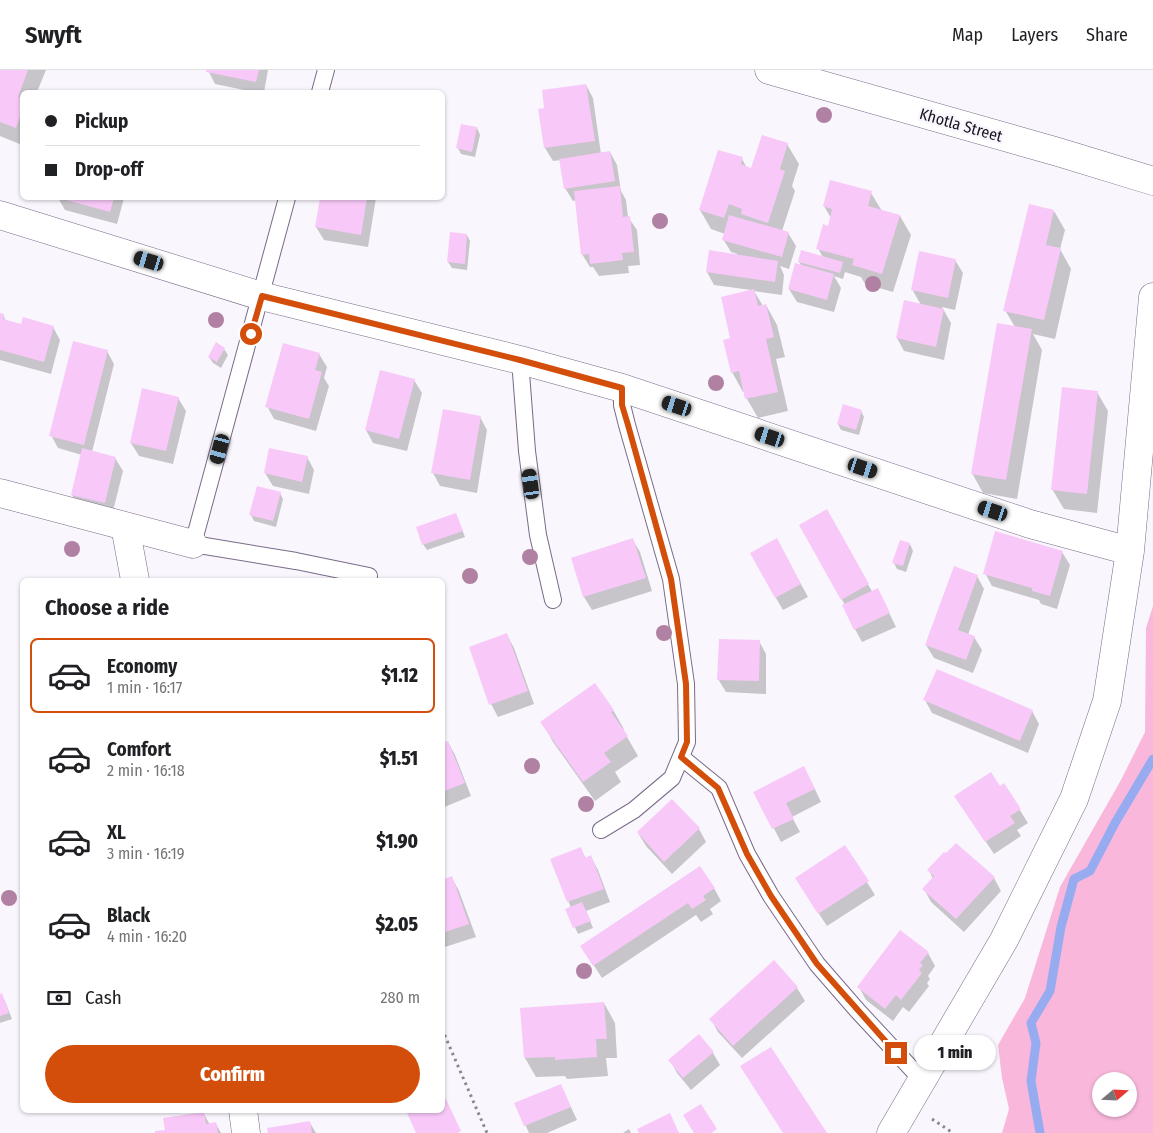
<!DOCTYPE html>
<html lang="en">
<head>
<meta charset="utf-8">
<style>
  :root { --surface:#fff; --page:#f2f2f2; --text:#202124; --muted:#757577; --line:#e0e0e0; --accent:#d34e0a }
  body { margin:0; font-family:"Fira Sans Condensed",sans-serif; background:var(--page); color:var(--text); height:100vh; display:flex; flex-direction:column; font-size:19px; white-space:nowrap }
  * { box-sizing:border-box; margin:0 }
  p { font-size:16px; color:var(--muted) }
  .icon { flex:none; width:28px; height:28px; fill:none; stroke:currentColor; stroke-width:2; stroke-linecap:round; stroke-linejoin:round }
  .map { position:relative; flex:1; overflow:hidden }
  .drawer { position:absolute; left:20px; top:508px; width:425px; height:535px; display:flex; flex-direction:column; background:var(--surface); border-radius:8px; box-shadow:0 1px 4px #0004 }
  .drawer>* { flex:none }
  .top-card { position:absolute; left:20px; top:20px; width:425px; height:110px; border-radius:8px; box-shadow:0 1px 4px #0004; display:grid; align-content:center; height:110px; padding:0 25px; background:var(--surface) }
  .needle { width:32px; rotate:71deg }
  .tools { position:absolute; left:1092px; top:1002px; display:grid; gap:10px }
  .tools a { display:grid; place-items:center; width:45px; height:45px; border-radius:50%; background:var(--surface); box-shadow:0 1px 4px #0004; font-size:25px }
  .end { position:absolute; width:22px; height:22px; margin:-11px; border:6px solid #d34e0a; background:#fff; box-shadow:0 0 0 2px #fff }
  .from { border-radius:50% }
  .bubble { position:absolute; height:35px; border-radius:18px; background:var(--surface); box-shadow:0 1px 4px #0004; font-size:16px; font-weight:800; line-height:35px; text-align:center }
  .car { position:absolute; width:15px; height:30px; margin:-15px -8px; border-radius:6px; box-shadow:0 0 4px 1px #0007; background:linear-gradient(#222 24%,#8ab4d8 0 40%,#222 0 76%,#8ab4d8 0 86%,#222 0) }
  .top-card b { display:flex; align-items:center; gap:18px; height:48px; font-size:19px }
  .top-card b+b { border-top:1px solid var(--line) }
  .top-card i { width:12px; height:12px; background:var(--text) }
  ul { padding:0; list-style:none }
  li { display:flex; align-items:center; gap:15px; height:75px; margin:0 10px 8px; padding:0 15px; border:2px solid transparent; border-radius:8px }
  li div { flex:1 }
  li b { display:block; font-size:19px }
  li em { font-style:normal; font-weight:800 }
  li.on { border-color:var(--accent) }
  li>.icon { width:45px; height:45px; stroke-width:1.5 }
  h2 { padding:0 25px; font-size:22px; line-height:60px }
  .pay { display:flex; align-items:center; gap:12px; height:55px; padding:0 25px; font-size:19px }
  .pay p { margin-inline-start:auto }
  .action { display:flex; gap:10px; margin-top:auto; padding:10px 25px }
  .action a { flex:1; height:58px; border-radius:30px; background:var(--accent); color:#fff; font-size:20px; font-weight:800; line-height:58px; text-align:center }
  header { display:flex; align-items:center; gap:30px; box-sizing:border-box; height:70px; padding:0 25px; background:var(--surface); border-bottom:1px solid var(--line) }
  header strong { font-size:24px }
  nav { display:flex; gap:28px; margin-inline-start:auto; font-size:18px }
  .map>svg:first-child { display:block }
</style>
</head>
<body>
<header>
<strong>Swyft</strong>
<nav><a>Map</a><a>Layers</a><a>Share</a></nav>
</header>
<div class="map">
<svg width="1153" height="1063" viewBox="0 0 1153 1063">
  <rect width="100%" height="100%" fill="#f9f6fd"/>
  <!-- green -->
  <path fill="#f9b8db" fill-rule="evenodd" d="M1153,536V1063H1002L1009,1039L1002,1008L998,975L1025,928L1060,817L1121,710L1145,662L1146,558ZM1101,1011H1129V1039H1101Z"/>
  <!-- shadow -->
  <path fill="#0003" d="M0,0H46L37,22H22V75L0,66Z
    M208,0H268L264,22H254L215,14Z
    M586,15L593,28L601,84L610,82L617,95L621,121L626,130L628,147L637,160L640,195L628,196L629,203L599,206L593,197H590L582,184L577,130L573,131L565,118L561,90L553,91L545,78V39Z
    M477,58L480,65L475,87L461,84L458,78Z
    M787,74L799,94L792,116L795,121L782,161L788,163L796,176L789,199L780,196L784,205L782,225L754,221L763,236L766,235L777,255L785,287L776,289L788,341L758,348L747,329L745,321L743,322L732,302V269L751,220L714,215L707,202L737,186V184L731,182L723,169L725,164L711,159L700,140L742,89L747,98L752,100Z
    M871,123L882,141L900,146L911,165L893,222L865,214L861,207L845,202L843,209L834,206L841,218L834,242L797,232L789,219L802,197L799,192L823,188L818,178L829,157L831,148L824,136Z
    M58,128H124L117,154L65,140Z
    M321,128H376L368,177L324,170L316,157Z
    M1054,141L1065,160L1060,179L1071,199L1055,269L1033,264L1042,280L1017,429L983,423L972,403L1015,257L1005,240Z
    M467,165L470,171L467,200L452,198L448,192Z
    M955,190L963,203L955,240L942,237L951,253L944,290L904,281L897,268L921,235L912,219Z
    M0,244L3,245L6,251L22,255L53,257L60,270L51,304L0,290Z
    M224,279L228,285L221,298L213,293L209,287Z
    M107,281L114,294L92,382L115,388L123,401L112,445L80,438L72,425L82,385L58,378L51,365Z
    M319,284L327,297L324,308L329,316L316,361L274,349L267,336Z
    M414,310L422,323L407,381L373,373L366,360Z
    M1097,322L1108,341L1097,443L1064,439L1052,419Z
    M178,328L186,341L173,394L139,386L131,373Z
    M861,341L864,347L859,365L841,360L838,354Z
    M480,347L487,360L477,423L440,416L433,403Z
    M307,387L314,400L309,424L273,416L265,403Z
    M280,423L283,429L276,457L254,451L251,445Z
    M826,441L873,523L878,520L896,557L862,572L855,559L845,535L801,456Z
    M456,444L465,467L427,480L423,474Z
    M632,469L640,482L652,521L592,540L584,527L572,488Z
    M910,474L913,481L906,502L897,499L894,493Z
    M1062,482L1070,495L1057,539L1041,534L1039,530L992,516L985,503Z
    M784,483L808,527L783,540L776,528Z
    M977,506L984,519L968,565L974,567L982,580L973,603L934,588L926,575Z
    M507,565L514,578L534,634L498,647L491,634Z
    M759,571L766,584V624L726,622L718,609Z
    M925,630L1032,641L1039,654L1028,683L932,643Z
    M613,640L624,659L623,660L638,686L615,702L621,712L595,731L553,672L542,652Z
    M448,672L455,685L471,726L442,738V675Z
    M811,711L821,732L792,747L800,762L781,772L755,722Z
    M1004,715L1028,753L1017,760L1021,766L994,784L964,739Z
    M699,759L706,772L672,804L646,776L638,763Z
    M845,777L875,825L827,856L804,821Z
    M581,779L586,789L591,787L598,800L610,832L586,841L593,858L578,864L567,840L571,838L552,789Z
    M929,800L994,808L1001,821L964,862L931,832L924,819L933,809Z
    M452,808L459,821L476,867L445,877L442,872V811Z
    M714,818L721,831L710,839L713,844L701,852L696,845L602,908L582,877Z
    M928,883L935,896L928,906L930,909L927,913L929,916L909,942L903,937L893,951L866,930L859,917Z
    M797,918L805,931L742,988L718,962L711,949Z
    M0,925H1L5,931L12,949L0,953Z
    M604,933L615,953L617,988H606L608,1006L567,1009L565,1006L536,1007L525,988L522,939Z
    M713,983L720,995L691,1020L677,1003L670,990Z
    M561,1016L577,1050L547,1063H529L516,1034Z
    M204,1044L210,1055L216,1054L221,1063H156L166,1061Z
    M310,1053L316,1063H269Z
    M629,1059L631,1063H623Z"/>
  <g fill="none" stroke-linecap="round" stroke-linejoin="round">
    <!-- stream -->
    <path stroke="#97abf0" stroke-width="9" d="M1040,1063L1031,1011L1036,973L1031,953L1050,921L1061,857L1074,809L1090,801L1115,753L1153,689"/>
  </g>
  <!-- building -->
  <path fill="#f8c9f8" d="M0,0H28L18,27L22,29V41L16,58L0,52Z
    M206,0H259L256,12L206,2Z
    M586,14L595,71L544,78L538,39L544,38L542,20Z
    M461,54L477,57L472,82L456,78Z
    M762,65L788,73L780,99L785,101L768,153L741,144L742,139L729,134L724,148L699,140L718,80L743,87L741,94L751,98Z
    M610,81L615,111L564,119L559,89Z
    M830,110L872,121L868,136L900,145L882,204L852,195L854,189L816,179L823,154L828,156L832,139L823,136Z
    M620,116L623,147L630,146L634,182L622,183L623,190L590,194L589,184L581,185L574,121Z
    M59,128H114L110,142Z
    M320,128H367L361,165L315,157Z
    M1029,134L1054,140L1046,175L1061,178L1044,250L1003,241Z
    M729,145L789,162L782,187L722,170Z
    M450,162L467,164L465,194L447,192Z
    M709,180L778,191L775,212L706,202Z
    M801,180L843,192L840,203L798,192Z
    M919,181L956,189L948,228L911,220Z
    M795,193L834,204L827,230L788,219Z
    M754,219L758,236L766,234L774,267L766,269L778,322L745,329L739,301L731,303L723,270L730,268L721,227Z
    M904,230L944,239L936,277L896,268Z
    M0,243L4,244L3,249L21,254L23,247L54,256L44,292L0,280Z
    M997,253L1032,259L1006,410L971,404Z
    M73,271L108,280L84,375L49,366Z
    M216,272L225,278L217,292L208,287Z
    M283,273L320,283L315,300L322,302L309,349L265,337Z
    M380,300L415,309L399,369L365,360Z
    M1062,317L1098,321L1087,424L1051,420Z
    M142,318L179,327L166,381L130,373Z
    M843,334L862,340L856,360L837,354Z
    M443,339L481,346L470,410L431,403Z
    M82,378L116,387L105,433L71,425Z
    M269,378L308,386L302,412L264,403Z
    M257,416L281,422L273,451L249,445Z
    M827,439L869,514L841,530L799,455Z
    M456,443L463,461L422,475L416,457Z
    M995,461L1063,481L1050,526L1032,521V518L983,504Z
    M633,468L646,508L583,527L571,488Z
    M777,468L801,514L775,528L750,483Z
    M900,470L910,473L903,496L892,493Z
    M954,496L978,505L958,560L975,566L966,590L925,575Z
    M878,518L890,543L854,560L842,535Z
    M507,563L528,621L489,635L469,577Z
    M719,569L760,570L759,611L717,610Z
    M937,599L1033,640L1020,671L923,630Z
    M595,613L614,640L611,642L628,666L604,683L611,692L583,712L540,652Z
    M448,671L465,713L442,722V673Z
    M804,696L815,719L786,733L794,749L772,759L753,722Z
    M991,702L1000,716L1004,713L1021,739L1010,746L1015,753L985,772L954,726Z
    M672,729L700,758L664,792L637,762Z
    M956,773L995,807L956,849L922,819L934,806L927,800L944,782L946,783Z
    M845,775L869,811L818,844L795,808Z
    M581,777L585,788L591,785L604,819L567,832L550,789Z
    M700,796L715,818L703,826L706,830L692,839L688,833L593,896L580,876Z
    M452,806L469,854L442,863V810Z
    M582,832L591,851L573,858L565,839Z
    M900,860L929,882L920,893L923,895L919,900L922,903L901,930L896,925L885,939L857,917Z
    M774,890L798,917L733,976L709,949Z
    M2,923L9,943L0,946V924Z
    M604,932L607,969H596L597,987L555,990V987L524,988L520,938Z
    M699,964L714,982L683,1008L668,990Z
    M771,977L827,1063H783L740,996Z
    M561,1014L571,1037L524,1056L514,1033Z
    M445,1027L461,1061L457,1063H416L407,1043L415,1040H442V1028Z
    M701,1034L717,1059L711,1063H694L683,1045Z
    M204,1042L206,1054L216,1052L218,1063H155V1061L165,1060L163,1048Z
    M670,1043L679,1063H639L637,1059Z
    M310,1051L312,1063H268L267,1058Z"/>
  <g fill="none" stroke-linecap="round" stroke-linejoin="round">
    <defs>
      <path id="service" d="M320,22L326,0
        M287,128L193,474L296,491L369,506
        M520,290L527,381L538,465L553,530
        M681,687L719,718L747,784L771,826L817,894L857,940L923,1011
        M601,760L634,740L672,708L687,672L686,614L671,509L627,355L622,335V318"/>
      <path id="minor" d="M769,0L1058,82L1153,111
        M0,145L261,226L520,290L622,318L1030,454L1130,481
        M0,423L193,474
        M125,456L135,510
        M243,1040L246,1063
        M891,1063L1004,870L1074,729L1107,631L1130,481L1153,227"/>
    </defs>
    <!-- service casing -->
    <use href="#service" stroke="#7a6b89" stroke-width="18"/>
    <!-- minor casing -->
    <use href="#minor" stroke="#7a6b89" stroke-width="29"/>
    <!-- path -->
    <path stroke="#8b8790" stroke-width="3" stroke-dasharray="2.5 4" stroke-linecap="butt" d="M442,959L487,1063
      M932,1049L953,1063"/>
    <!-- service -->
    <use href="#service" stroke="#fff" stroke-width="16"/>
    <!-- minor -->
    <use href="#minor" stroke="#fff" stroke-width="28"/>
  </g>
  <!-- trees -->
  <g fill="#b081a2">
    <circle cx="824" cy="45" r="8"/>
    <circle cx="660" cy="151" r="8"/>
    <circle cx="873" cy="214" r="8"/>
    <circle cx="216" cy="250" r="8"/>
    <circle cx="716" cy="313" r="8"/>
    <circle cx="72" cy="479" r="8"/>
    <circle cx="530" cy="487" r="8"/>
    <circle cx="470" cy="506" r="8"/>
    <circle cx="664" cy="563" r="8"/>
    <circle cx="532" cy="696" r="8"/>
    <circle cx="586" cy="734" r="8"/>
    <circle cx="9" cy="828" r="8"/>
    <circle cx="584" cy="901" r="8"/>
  </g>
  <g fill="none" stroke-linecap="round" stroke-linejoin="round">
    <!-- route -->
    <path stroke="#d34e0a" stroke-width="6" d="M251,264L262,226L520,290L622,318V335L628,355L671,509L686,614L687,672L681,687L718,718L747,784L771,826L817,894L896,983"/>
  </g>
  <g text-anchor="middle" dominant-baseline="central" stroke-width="5" stroke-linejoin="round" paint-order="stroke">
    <!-- street labels -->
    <g font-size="16" fill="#1b1521" stroke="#f9f6fd">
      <text transform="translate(961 55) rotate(16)">Khotla Street</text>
    </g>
  </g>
</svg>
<div class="tools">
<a><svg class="needle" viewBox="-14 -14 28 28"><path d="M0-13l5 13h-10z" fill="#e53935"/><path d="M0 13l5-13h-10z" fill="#757577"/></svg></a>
</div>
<i class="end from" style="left:251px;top:264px"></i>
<i class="end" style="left:896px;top:983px"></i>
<div class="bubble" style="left:914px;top:965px;width:82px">1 min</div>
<i class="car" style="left:149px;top:191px;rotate:287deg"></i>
<i class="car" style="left:677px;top:336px;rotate:288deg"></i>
<i class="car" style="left:770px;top:367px;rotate:288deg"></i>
<i class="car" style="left:220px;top:379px;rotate:195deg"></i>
<i class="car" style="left:863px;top:398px;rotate:108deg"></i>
<i class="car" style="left:531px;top:414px;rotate:352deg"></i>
<i class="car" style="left:993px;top:441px;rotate:288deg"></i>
<div class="top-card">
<b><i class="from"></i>Pickup</b>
<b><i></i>Drop-off</b>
</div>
<section class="drawer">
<h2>Choose a ride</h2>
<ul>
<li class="on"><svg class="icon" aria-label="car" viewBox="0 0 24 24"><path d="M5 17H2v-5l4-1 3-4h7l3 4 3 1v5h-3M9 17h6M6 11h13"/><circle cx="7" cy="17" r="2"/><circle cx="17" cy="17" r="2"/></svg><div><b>Economy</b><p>1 min · 16:17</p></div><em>$1.12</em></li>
<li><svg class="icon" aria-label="car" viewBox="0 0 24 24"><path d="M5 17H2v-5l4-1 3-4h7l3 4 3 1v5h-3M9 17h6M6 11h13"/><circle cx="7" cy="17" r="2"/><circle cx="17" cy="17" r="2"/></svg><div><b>Comfort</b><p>2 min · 16:18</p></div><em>$1.51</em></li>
<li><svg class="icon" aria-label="car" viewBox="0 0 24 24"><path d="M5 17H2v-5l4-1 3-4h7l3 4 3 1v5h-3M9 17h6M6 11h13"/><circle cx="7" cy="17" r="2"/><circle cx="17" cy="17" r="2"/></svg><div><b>XL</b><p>3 min · 16:19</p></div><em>$1.90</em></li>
<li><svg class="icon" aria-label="car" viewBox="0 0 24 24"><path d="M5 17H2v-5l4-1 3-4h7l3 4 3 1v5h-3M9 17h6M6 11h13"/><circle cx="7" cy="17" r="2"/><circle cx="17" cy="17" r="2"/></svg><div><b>Black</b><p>4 min · 16:20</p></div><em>$2.05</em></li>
</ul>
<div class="pay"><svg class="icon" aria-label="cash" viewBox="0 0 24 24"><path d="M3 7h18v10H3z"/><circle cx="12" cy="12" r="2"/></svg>Cash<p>280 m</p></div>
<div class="action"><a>Confirm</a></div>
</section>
</div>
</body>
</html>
